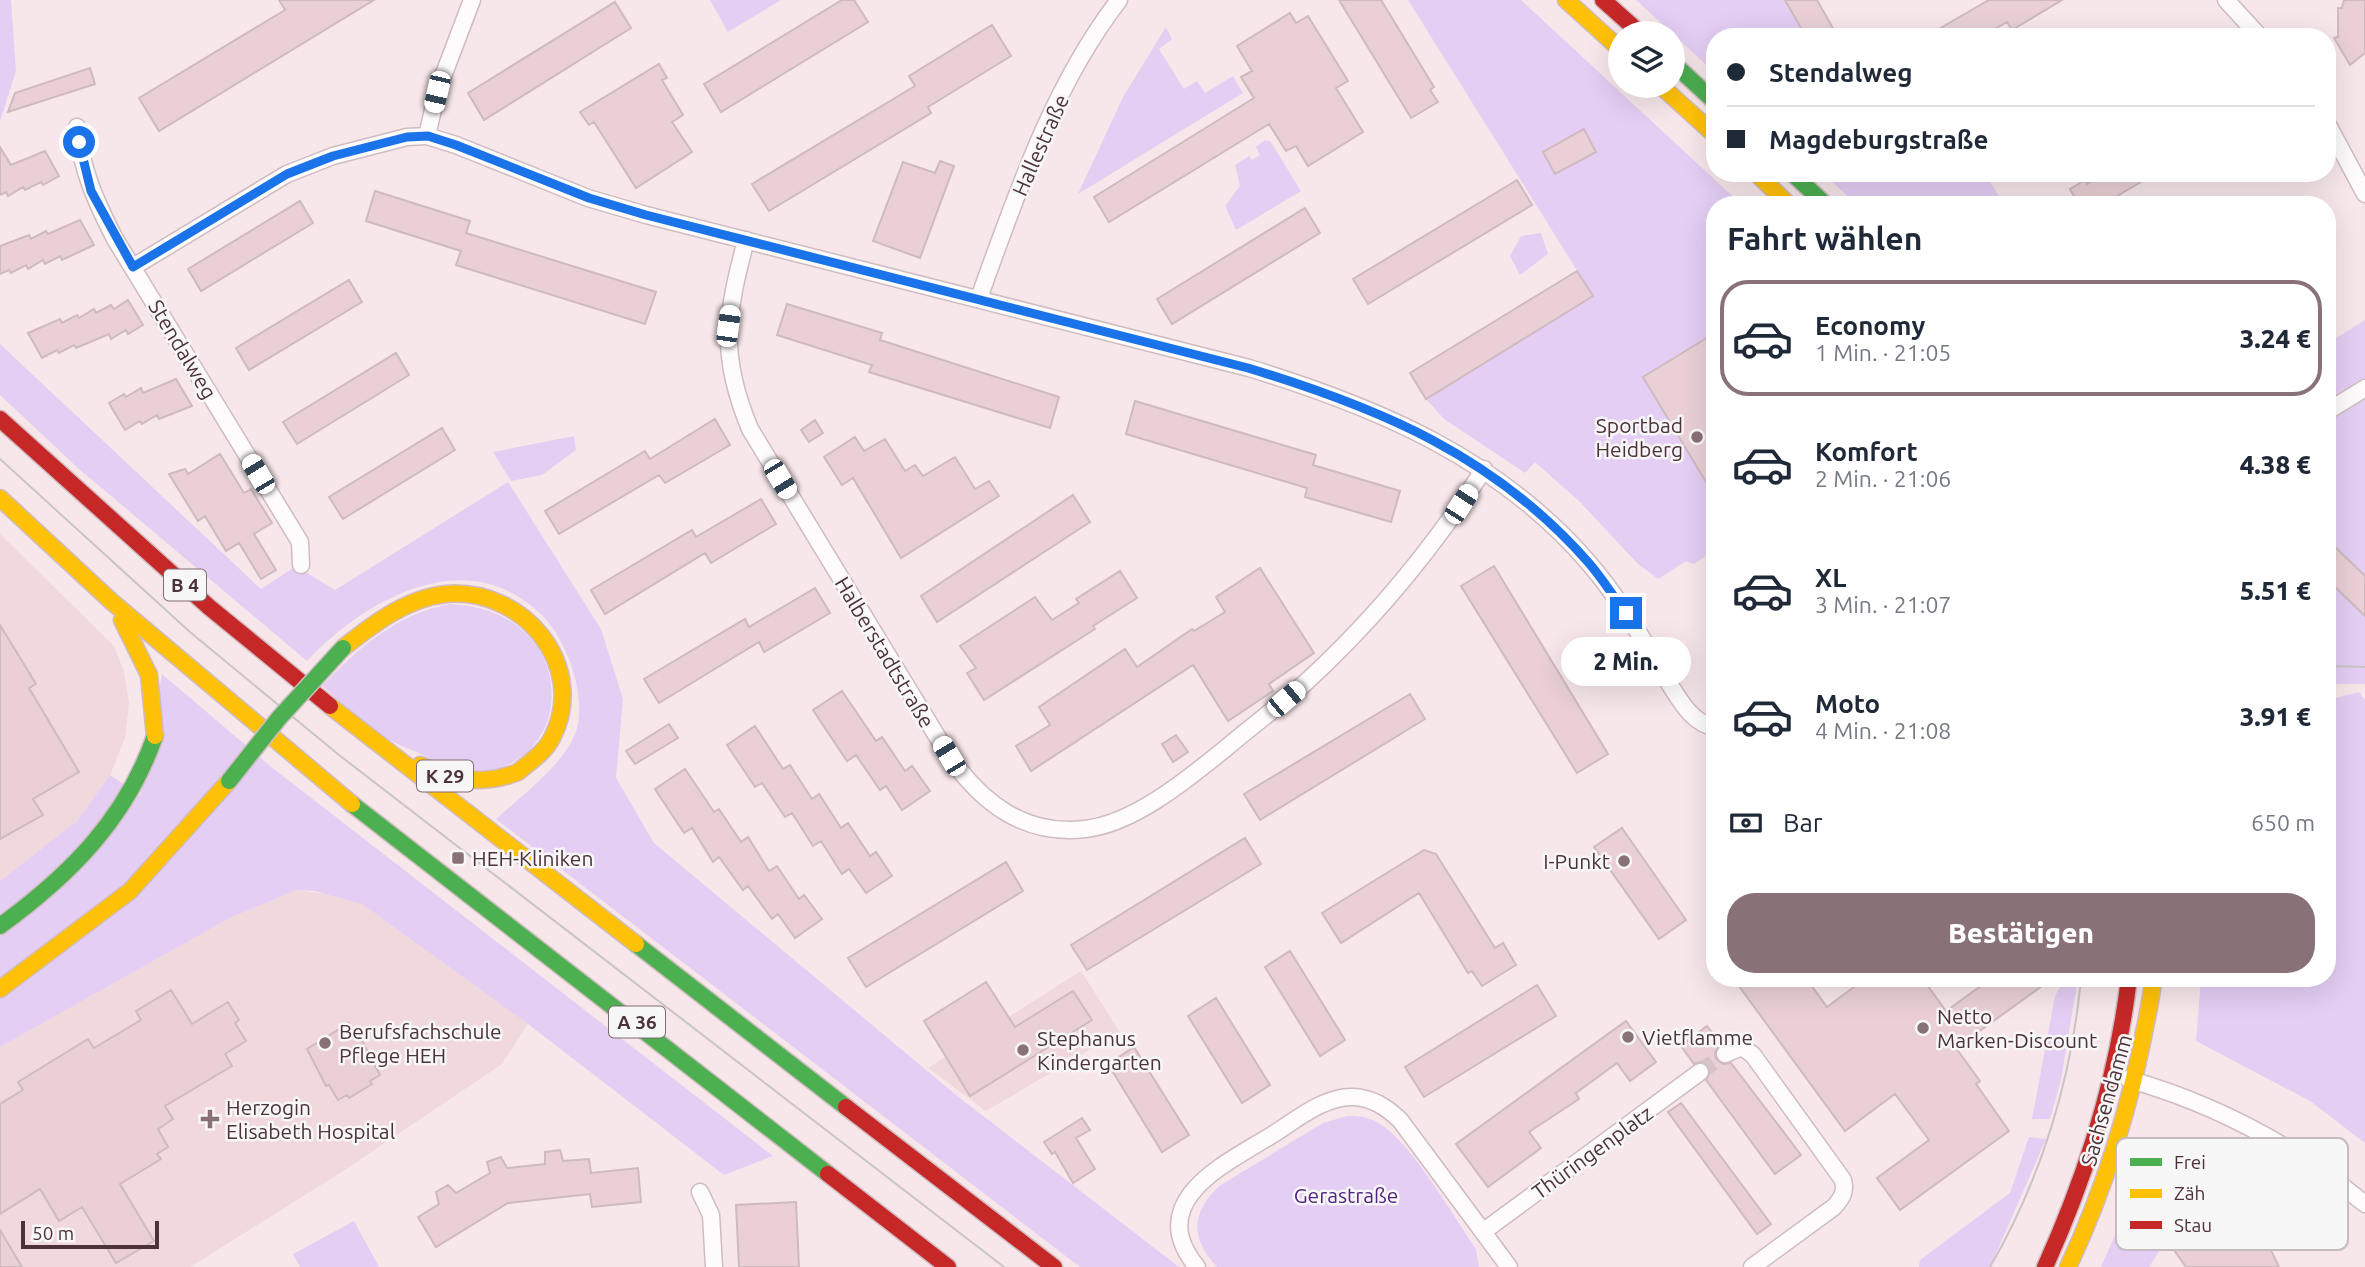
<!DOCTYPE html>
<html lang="de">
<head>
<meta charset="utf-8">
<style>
  :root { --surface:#fff; --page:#f6f6f7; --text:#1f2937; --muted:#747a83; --line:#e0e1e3; --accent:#887177 }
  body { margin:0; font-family:Ubuntu,sans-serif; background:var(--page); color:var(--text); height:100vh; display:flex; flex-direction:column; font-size:26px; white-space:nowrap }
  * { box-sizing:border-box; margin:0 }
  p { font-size:23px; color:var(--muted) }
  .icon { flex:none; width:38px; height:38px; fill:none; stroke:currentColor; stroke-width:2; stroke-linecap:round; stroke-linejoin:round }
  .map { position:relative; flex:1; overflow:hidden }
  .details { position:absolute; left:1706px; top:196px; width:630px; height:791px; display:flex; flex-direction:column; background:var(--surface); border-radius:28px; box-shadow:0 7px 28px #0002 }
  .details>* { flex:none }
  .hud { position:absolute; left:1706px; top:28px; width:630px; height:154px; border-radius:28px; box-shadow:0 7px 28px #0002; display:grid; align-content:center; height:154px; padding:0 21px; background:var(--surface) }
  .buttons { position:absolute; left:1608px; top:21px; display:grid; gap:14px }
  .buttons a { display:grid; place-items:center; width:77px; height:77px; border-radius:50%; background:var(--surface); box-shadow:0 7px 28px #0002; font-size:35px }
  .scale { position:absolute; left:21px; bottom:18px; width:138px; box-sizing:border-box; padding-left:7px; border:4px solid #4d3239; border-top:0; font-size:19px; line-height:24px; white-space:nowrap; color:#4d3239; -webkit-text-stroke:5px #f7f7f7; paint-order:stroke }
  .end { position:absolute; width:32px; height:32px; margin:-16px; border:9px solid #1a73e8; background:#fff; box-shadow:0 0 0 4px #fff }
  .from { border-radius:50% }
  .bubble { position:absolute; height:49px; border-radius:24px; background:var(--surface); box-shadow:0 7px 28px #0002; font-size:23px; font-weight:800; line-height:49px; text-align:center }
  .car { position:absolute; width:21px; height:42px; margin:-21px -10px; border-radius:9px; box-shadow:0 0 5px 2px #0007; background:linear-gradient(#fff 24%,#345 0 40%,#fff 0 76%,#345 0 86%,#fff 0) }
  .hud b { display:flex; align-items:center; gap:24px; height:66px; font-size:26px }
  .hud b+b { border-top:2px solid var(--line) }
  .hud i { width:18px; height:18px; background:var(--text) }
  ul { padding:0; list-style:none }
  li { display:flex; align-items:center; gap:21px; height:116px; margin:0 14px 10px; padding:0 7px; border:4px solid transparent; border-radius:28px }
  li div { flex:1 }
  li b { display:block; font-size:26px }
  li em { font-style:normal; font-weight:800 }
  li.selected { border-color:var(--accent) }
  li>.icon { width:63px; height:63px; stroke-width:1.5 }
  h2 { padding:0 21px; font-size:32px; line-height:84px }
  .pay { display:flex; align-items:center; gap:18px; height:77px; padding:0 21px; font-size:26px }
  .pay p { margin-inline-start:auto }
  .primary-button { display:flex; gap:14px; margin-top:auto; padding:14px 21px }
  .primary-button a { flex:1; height:80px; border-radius:28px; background:var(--accent); color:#fff; font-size:28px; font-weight:800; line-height:80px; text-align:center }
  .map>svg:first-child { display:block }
</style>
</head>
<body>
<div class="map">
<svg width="2365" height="1267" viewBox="0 0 2365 1267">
  <rect width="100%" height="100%" fill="#f7e7ea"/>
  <!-- built -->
  <path fill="#f0d8dd" d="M0,534L114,646L124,672L129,702L125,738L110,775L77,821L0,881Z
    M296,890L341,896L362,904L528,1024L502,1064L340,1173L190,1267H0V1047L228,919Z
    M1081,971L1120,1032L986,1111L928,1068Z"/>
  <!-- green -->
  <path fill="#e4cef4" d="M0,0H11L16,71L0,121Z
    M710,0H781L728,32Z
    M1408,0H1521L1742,205H1715V333L1643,377L1715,497V550L1694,564L1686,561L1658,579L1637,563L1580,502L1535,462L1525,473L1444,419L1426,399L1593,296Z
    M1636,0H1784L1806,37H1715V73Z
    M1166,27L1172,39L1159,49L1184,89L1197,81L1205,93L1233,76L1243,93L1078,194L1123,97Z
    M1265,140L1270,141L1301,191L1236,230L1225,206L1240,186L1235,165L1249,156L1252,160L1260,155L1256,147Z
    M1823,173H1869L1872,182L1890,173H1985L2004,205H1857Z
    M1541,233L1548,254L1520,275L1510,256L1521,236Z
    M2365,320V684H2328V343Z
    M0,344L261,589L296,566L335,590L508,482L601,629L623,699L616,778L654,843L956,1095L1179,1267H1080L496,819C522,795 571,760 578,724C583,698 573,664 561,642C553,624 538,610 522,599C450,550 358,606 307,661L79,469L0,395Z
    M574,436L576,450L542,475L511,481L493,452Z
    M450,604C596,611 574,796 452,768C442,766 432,759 423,755C409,748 392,743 379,734C359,721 341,702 322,686C359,647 397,614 450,604Z
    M162,674L270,766L773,1156L724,1175L528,1024L362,904L315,891L296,890L228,919L0,1047V881L77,821L110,775L140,795Z
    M2359,692L2365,700V1143L2310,1101L2196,1041L2201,978H2328V700Z
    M2065,978H2078L2061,1080L2050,1119H2032L2055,996Z
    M1347,1116C1361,1116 1371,1117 1383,1126C1412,1145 1455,1218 1476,1249L1479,1267H1217C1190,1238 1191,1213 1219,1186L1323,1123Z
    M2029,1137L2046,1139L1990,1267H1919L1920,1260L2010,1193Z
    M2169,1146C2233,1164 2275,1196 2329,1234L2310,1246L2227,1210L2169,1236L2149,1267H2101L2147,1161Z
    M354,1221L379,1267H300L293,1254Z"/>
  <!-- building -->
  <path fill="#ead0d6" stroke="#cebabf" stroke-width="2" d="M279,0H374L159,131L139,98L285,10Z
    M842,0H854L868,22L721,112L704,84Z
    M1339,0H1381L1434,87L1430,90L1438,102L1411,118Z
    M1785,0H1817L1838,37H1806Z
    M1989,0H2062L2012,30L2007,22L1981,37H1925Z
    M2344,0H2365V53L2350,65L2334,38L2338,37V8H2342Z
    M615,2L631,28L484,120L468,93Z
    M1290,13L1296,23L1308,16L1348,81L1336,88L1363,132L1308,166L1296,146L1286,151L1269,124L1109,222L1094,197L1254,98L1241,77L1252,71L1237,46Z
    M992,25L1011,56L928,107L931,113L769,211L752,184L915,86L909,76Z
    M659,64L667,78L662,80L683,115L672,122L692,152L636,188L594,122L589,125L580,112Z
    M90,68L95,84L8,112L15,93Z
    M1584,129L1596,152L1555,174L1543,152Z
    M0,147L11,165L45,151L59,176L43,185L41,182L25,190L23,187L8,196L6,192L0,195Z
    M940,161L954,166L920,258L873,241L903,162L935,173Z
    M2105,173H2156L2102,205H2079L2070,189L2085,180L2087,184Z
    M1517,180L1532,205L1368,304L1353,279Z
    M375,191L470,221L466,233L656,292L645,324L456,265L461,251L366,221Z
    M300,201L313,223L201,291L188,269Z
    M1305,208L1320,233L1172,324L1157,299Z
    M80,220L94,245L62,260L60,256L45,264L43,260L28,269L26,265L11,273L9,270L0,274V246L29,235L31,239L46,231L48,234Z
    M1577,271L1593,296L1426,399L1410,373Z
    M349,280L362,302L249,370L236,348Z
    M128,300L143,325L128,334L126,330L111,339L109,334L76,348L74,345L59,353L57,350L42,358L28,333L60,319L62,323L77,315L79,318L94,309L96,313L111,305L114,309Z
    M787,304L882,333L880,340L1059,397L1050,428L869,372L872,365L777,335Z
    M1715,333V497L1643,377Z
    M396,353L409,375L297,444L283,422Z
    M176,379L192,406L159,419L157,415L142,424L140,421L125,430L109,403L124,394L126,397L141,388L143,393Z
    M1135,401L1316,455L1313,465L1400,491L1391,522L1305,497L1307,488L1126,434Z
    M715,419L730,445L665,483L659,475L559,534L545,511L645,451L650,459Z
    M815,420L823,433L809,442L801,430Z
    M442,428L455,450L343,519L329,497Z
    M855,437L864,451L885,439L905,471L915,465L923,476L955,457L975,489L989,481L999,496L901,558L853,478L842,485L824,457Z
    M220,454L244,493L251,489L272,523L254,534L276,570L261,579L239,543L226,551L205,516L198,521L169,474L185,469L188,474Z
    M1073,495L1090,522L937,622L921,596Z
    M761,499L776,524L711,563L705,553L605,614L591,590L692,530L696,537Z
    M2328,540L2365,576V616L2328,580Z
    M1494,566L1608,754L1577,773L1461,586Z
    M1260,568L1314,653L1269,684L1273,691L1228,721L1193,665L1031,771L1016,746L1050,725L1039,707L1125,649L1137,667L1192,629L1194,631L1225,612L1216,597Z
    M1120,571L1137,598L1093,626L1095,629L984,700L967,673L976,668L960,646L1035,597L1052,620L1079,603L1076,599Z
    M815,588L830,613L764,652L759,642L659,703L644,679L745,619L749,627Z
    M0,625L36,684L29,688L79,772L33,799L43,815L0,839Z
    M842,691L876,741L882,737L905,771L912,766L930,791L902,810L886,786L880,790L856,755L847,761L813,710Z
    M1410,694L1425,719L1260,820L1244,794Z
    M669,724L678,738L635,764L626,751Z
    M755,726L783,769L790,765L812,799L819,794L841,828L848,823L870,856L876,852L892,876L866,893L849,869L842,874L821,841L813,846L792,813L785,817L762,783L755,787L727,745Z
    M1176,735L1188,752L1173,762L1162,744Z
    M685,769L714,812L719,809L741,842L748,837L769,871L777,866L799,899L804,895L822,919L795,938L778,914L772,919L748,886L743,890L719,857L713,862L692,828L684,833L655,789Z
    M1622,828L1686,920L1659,939L1594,847Z
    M1245,838L1261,864L1087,970L1071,945Z
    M1424,850L1436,854L1495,948L1503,943L1516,965L1482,986L1472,971L1468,973L1419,893L1341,943L1322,913Z
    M1006,862L1023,891L866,987L848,958Z
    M1290,951L1345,1040L1320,1056L1265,967Z
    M1733,978H1806L1827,1007L1866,978H1922L1946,1011L1992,978H2053L1956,1048L1980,1081L1976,1084L2009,1131L1900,1210L1877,1178L1929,1140L1895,1094L1845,1131Z
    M986,982L1015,1027L1073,991L1092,1020L970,1096L924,1021Z
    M1537,985L1556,1016L1424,1097L1405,1067Z
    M171,990L192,1024L228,1002L239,1020L235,1023L246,1041L225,1054L232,1066L165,1106L173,1119L158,1129L168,1147L157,1154L161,1159L120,1184L154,1241L116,1263L82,1207L59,1221L40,1189L0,1214V1104L23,1090L18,1082L88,1039L94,1048L141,1020L136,1011Z
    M1216,998L1270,1085L1242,1103L1188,1016Z
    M1626,1021L1656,1062L1630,1081L1617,1063L1576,1093L1579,1099L1529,1132L1541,1148L1488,1187L1456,1144Z
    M349,1023L357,1036L359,1035L380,1075L370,1081L372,1084L349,1098L347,1095L338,1100L329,1085L326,1086L307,1049Z
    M1707,1026L1721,1044L1715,1052L1716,1059L1723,1064L1731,1063L1801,1155L1775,1174L1706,1080L1710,1072L1708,1065L1700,1062L1694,1064L1681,1046Z
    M1134,1047L1189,1135L1162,1152L1108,1064Z
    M1681,1103L1771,1224L1757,1234L1668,1112Z
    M1082,1118L1090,1130L1076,1138L1095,1169L1073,1183L1055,1152L1052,1154L1044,1142Z
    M560,1150L563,1161L589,1159L591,1173L638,1168L641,1202L592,1207L590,1194L508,1203L436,1247L418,1217L439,1204L436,1192L448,1185L456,1193L490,1173L487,1162L501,1157L507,1168L545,1164V1152Z
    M796,1202L799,1267H739L736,1205Z
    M2227,1219L2246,1223L2250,1235L2266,1240L2279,1267H2186L2174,1250L2186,1234H2201L2204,1228L2220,1230Z
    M0,1230L22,1267H0Z"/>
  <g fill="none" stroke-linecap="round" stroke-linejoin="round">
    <!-- street-tunnel -->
    <path stroke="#d5c3c7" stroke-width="16" stroke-dasharray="16 8" stroke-linecap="butt" d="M1700,1072L1725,1054"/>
    <defs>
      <path id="street" d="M2226,0L2260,37
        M2328,125L2365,194
        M77,127C81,169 96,202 115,239L300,542L301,565
        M427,136L437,92L472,0
        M746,240C726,316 719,355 750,429L949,756C982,803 1024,836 1085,829C1134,824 1189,778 1226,748C1252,726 1279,706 1304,684C1373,621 1434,547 1484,469
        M133,267L287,174L333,156L407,137L427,136L456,145L588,198L646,215L1249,368C1377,407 1498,458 1588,562C1615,593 1636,628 1657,663C1668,680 1677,700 1692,715C1698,721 1707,726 1715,727
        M979,298C1016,196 1052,87 1119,0
        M2328,411L2365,388
        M1725,1054L1742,1047L1753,1055L1843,1180C1846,1192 1842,1198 1834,1207L1752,1267
        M2128,1079C2215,1104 2295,1146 2365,1204
        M700,1192L711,1215L714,1267
        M1484,1231L1700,1072
        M1197,1267C1143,1201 1225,1164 1272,1135C1296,1120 1324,1096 1353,1097C1373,1098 1386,1107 1400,1120L1509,1267"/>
      <path id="fast" d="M1673,63L1715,102
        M1792,173L1826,205
        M352,804L828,1174
        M0,926C70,875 126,819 155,736
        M636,944L846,1107"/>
      <path id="slow" d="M1566,0L1620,49
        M1661,86L1715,135
        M1756,173L1789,205
        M0,498L111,601L352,804
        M122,620L149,675L155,736
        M343,648C373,624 407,598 446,594C523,587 589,666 552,738C545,752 530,762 518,772
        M330,706L636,944
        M420,765C454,780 483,786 518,772
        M0,989L130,891L229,781
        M2068,1267C2112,1174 2138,1079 2154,978"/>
      <path id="jam" d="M1603,0L1640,33
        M0,419L209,607L330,706
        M846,1107L1054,1267
        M828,1174L948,1267
        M2045,1267C2087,1174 2117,1080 2129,978"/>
    </defs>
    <!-- street casing -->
    <use href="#street" stroke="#cfbcc0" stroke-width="19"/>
    <!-- fast casing -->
    <use href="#fast" stroke="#cfbcc0" stroke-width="19"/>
    <!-- slow casing -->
    <use href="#slow" stroke="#cfbcc0" stroke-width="19"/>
    <!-- jam casing -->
    <use href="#jam" stroke="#cfbcc0" stroke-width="19"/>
    <!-- street -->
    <use href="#street" stroke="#fefbfc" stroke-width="16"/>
    <!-- fast -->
    <use href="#fast" stroke="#4caf50" stroke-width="16"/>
    <!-- slow -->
    <use href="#slow" stroke="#ffc107" stroke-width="16"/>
    <!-- jam -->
    <use href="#jam" stroke="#c62828" stroke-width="16"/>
    <!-- tram -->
    <path stroke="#c9c4c5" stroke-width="2" d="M0,459L190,632L339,755L1004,1267
      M2328,666L2365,667
      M1990,1267C2041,1180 2072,1078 2081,978"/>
    <defs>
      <path id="fast-bridge" d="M229,781L279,718L343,648"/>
    </defs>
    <!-- fast-bridge casing -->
    <use href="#fast-bridge" stroke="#cfbcc0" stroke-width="19" stroke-linecap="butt"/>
    <!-- fast-bridge -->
    <use href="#fast-bridge" stroke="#4caf50" stroke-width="16"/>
  </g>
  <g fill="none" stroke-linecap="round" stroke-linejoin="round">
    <!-- route -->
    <path stroke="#1a73e8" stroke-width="9" d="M79,142L91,191L133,267L287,174L333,156L407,137L428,136L456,145L589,198L646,215L1248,368C1380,408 1495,456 1588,562C1602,578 1613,596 1626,613"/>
  </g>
  <!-- markers -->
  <g fill="#887177" stroke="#f7f7f7" stroke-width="2.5">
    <circle cx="1697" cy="437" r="7"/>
    <rect x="451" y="851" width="14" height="14" rx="3.5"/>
    <circle cx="1624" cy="861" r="7"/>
    <circle cx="1923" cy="1028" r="7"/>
    <circle cx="1628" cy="1037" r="7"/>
    <circle cx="325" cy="1043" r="7"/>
    <circle cx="1023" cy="1050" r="7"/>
    <path d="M206.5 1108.5h7v7h7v7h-7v7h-7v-7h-7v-7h7z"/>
  </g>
  <g text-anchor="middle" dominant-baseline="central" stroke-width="5" stroke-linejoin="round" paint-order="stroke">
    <!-- shield labels -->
    <g fill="#f7f7f7" stroke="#806d72" stroke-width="2">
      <rect x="164" y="569.5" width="42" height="31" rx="5"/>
      <rect x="417" y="760.5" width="56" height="31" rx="5"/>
      <rect x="609" y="1006.5" width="56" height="31" rx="5"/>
    </g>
    <g font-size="19" font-weight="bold" fill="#4d3239">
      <text x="185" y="585">B 4</text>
      <text x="445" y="776">K 29</text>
      <text x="637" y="1022">A 36</text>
    </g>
    <!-- street labels -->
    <g font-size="21" fill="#4d3239" stroke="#f7f7f7">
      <text transform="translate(1040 145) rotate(-66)">Hallestraße</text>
      <text transform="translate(183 349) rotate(59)">Stendalweg</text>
      <text transform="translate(885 652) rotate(59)">Halberstadtstraße</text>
      <text transform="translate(2106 1100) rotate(-74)">Sachsendamm</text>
      <text transform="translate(1592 1152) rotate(-36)">Thüringenplatz</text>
    </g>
    <!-- poi labels -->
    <g font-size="21" fill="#4d3239" stroke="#f7f7f7" text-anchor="start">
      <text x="1683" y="425" text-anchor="end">Sportbad<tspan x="1683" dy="24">Heidberg</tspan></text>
      <text x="472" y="858">HEH-Kliniken</text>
      <text x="1610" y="861" text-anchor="end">I-Punkt</text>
      <text x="1937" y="1016">Netto<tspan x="1937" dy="24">Marken-Discount</tspan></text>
      <text x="339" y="1031">Berufsfachschule<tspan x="339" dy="24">Pflege HEH</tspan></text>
      <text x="1642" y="1037">Vietflamme</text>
      <text x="1037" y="1038">Stephanus<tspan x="1037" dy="24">Kindergarten</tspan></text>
      <text x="226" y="1107">Herzogin<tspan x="226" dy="24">Elisabeth Hospital</tspan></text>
    </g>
    <!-- park labels -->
    <g font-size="21" fill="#532481" stroke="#f7f7f7">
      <text x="1346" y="1195">Gerastraße</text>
    </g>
  </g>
  <!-- legend -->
  <rect x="2116" y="1138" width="232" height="112" rx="10" fill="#f7f7f7" stroke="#c4bcbe" stroke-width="2"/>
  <rect x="2130" y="1158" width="32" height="8" fill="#4caf50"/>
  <rect x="2130" y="1189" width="32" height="9" fill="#ffc107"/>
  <rect x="2130" y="1221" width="32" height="8" fill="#c62828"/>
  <g font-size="19" fill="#4d3239">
    <text x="2174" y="1169">Frei</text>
    <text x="2174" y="1200">Zäh</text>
    <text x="2174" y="1232">Stau</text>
  </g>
</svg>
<div class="buttons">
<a><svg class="icon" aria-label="layers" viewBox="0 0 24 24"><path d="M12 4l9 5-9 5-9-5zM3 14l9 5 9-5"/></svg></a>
</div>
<div class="scale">50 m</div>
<i class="end from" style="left:79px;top:142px"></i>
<i class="end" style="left:1626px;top:613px"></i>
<div class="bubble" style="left:1561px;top:637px;width:130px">2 Min.</div>
<i class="car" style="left:437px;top:92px;rotate:193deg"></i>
<i class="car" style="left:728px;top:326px;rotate:8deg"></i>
<i class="car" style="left:258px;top:474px;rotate:329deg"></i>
<i class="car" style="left:780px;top:479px;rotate:149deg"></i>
<i class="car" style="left:1461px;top:504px;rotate:33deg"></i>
<i class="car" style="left:1286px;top:699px;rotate:50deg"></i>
<i class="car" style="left:949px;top:756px;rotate:329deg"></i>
<div class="hud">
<b><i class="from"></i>Stendalweg</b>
<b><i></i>Magdeburgstraße</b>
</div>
<section class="details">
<h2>Fahrt wählen</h2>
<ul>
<li class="selected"><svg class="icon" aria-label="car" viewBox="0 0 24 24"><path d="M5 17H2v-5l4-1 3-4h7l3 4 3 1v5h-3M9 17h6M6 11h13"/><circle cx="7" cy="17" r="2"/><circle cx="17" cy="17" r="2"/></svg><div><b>Economy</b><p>1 Min. · 21:05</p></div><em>3.24 €</em></li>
<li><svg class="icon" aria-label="car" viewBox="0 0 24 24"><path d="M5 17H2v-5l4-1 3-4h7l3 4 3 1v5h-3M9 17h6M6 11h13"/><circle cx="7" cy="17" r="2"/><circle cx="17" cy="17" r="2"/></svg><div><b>Komfort</b><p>2 Min. · 21:06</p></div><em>4.38 €</em></li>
<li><svg class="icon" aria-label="car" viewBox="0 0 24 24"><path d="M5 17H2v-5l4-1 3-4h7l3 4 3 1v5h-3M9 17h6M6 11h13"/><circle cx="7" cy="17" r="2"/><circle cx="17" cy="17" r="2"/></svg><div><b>XL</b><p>3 Min. · 21:07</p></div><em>5.51 €</em></li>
<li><svg class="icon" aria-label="car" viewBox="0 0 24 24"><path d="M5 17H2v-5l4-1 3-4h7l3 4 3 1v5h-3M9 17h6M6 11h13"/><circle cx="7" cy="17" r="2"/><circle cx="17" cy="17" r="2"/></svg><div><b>Moto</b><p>4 Min. · 21:08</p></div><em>3.91 €</em></li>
</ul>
<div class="pay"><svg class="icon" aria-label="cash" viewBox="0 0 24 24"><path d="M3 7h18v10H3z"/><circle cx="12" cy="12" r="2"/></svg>Bar<p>650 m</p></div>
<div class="primary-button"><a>Bestätigen</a></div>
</section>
</div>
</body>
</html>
